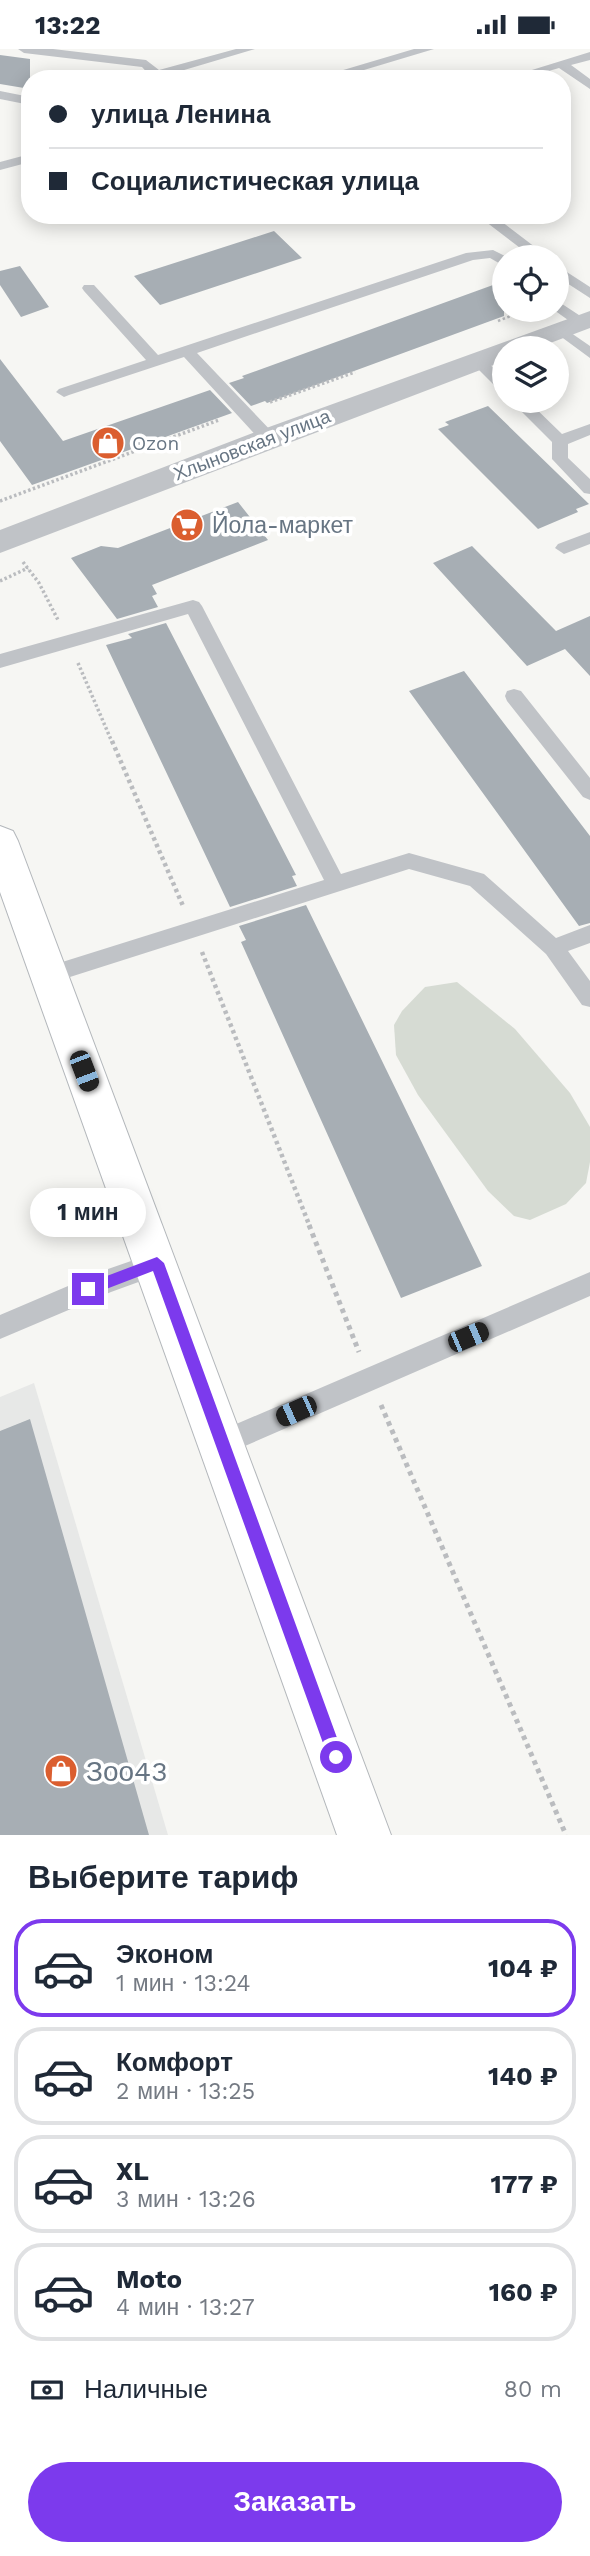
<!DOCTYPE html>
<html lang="ru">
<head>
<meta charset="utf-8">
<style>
  :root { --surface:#fff; --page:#f2f2f3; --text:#1f2937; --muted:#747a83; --line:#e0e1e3; --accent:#7c3aed }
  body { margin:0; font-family:"Work Sans",sans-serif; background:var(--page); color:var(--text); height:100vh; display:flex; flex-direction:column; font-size:26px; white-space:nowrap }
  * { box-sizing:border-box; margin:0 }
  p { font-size:23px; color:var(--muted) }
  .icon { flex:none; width:38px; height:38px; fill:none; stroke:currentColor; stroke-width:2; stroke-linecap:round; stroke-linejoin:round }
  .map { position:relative; height:1786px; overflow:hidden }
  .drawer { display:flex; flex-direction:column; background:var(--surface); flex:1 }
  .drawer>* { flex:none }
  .hud { position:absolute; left:21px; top:21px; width:550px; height:154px; border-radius:28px; box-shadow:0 4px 18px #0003; display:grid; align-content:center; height:154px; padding:0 28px; background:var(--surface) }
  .controls { position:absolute; left:492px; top:196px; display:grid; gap:14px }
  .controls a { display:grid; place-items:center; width:77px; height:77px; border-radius:50%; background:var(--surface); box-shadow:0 4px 18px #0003; font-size:35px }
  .end { position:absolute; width:32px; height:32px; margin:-16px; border:9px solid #7c3aed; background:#fff; box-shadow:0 0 0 4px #fff }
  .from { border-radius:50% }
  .bubble { position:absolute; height:49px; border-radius:24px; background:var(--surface); box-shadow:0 4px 18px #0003; font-size:23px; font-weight:700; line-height:49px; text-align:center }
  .car { position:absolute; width:21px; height:42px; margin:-21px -10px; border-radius:9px; box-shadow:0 0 5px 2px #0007; background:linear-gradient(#222 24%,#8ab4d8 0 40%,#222 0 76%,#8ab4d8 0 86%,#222 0) }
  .hud b { display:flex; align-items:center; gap:24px; height:66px; font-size:26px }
  .hud b+b { border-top:2px solid var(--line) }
  .hud i { width:18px; height:18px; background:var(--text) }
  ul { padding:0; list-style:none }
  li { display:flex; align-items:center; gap:21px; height:98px; margin:0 14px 10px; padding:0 14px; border:4px solid var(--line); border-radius:28px }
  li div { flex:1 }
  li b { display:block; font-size:26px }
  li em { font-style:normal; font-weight:700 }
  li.current { border-color:var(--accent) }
  li>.icon { width:63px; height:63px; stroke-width:1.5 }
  h2 { padding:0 28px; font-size:32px; line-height:84px }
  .pay { display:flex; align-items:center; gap:18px; height:77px; padding:0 28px; font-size:26px }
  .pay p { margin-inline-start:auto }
  .action { display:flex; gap:14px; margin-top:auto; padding:14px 28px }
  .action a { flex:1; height:80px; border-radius:42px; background:var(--accent); color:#fff; font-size:28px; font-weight:700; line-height:80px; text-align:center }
  .status { display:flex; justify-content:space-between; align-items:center; height:49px; padding:0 35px; background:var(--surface); direction:ltr }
  .status svg { height:19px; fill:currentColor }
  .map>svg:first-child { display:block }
</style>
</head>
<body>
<div class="status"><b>13:22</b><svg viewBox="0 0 49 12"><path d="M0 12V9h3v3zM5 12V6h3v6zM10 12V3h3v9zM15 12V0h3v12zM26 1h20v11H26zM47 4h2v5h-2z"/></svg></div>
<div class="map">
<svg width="590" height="1786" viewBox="0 0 590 1786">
  <rect width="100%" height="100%" fill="#f6f6f3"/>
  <!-- built -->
  <path fill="#e7e8e7" d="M34,1334L168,1786H0V1348Z"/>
  <!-- green -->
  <path fill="#d6dbd3" d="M457,933L515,980L570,1044L590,1078V1113L586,1134L566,1155L530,1171L514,1167L488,1142L418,1046L396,1006L394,976L402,962L425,938Z"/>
  <!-- building -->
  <path fill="#a7aeb4" d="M0,6L30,10V40L0,35Z
    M274,182L302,209L160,256L134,227Z
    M20,217L49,258L21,268L0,236V222Z
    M504,232V267L267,354L265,352L251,357L229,334L244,329L242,327Z
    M0,310L63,392L210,341L232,364L32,436L0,392Z
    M488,357L589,455L576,460L578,463L538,480L438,380L449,376L445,373Z
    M238,453L268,491L152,536L157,545L152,547L158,558L117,570L71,509L101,497L118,499Z
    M472,497L556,582L590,567V627L565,600L527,617L433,514Z
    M166,574L296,826L292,827L297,837L230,858L106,596L132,589L128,585Z
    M464,622L590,787V874L579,877L409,642Z
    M306,856L482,1217L401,1249L241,893L246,891L239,877Z
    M30,1370L149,1786H0V1382Z"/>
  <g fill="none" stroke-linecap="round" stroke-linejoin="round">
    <defs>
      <path id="primary" d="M0,777L13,782L18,792L391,1786H337L0,843Z"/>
    </defs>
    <!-- primary casing -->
    <use href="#primary" stroke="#b3b7bb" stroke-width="2"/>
    <!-- path-far3 -->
    <path stroke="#babcbf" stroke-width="2.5" stroke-dasharray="2.5 2.5" stroke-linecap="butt" d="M498,272L526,261"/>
    <!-- path-far2 -->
    <path stroke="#babcbf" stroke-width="3.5" stroke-dasharray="2.5 2.5" stroke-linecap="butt" d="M270,353L355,323
      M0,452L219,371
      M23,513L39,534L58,571
      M0,532L28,519
      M78,614L112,693"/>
    <!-- path-far1 -->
    <path stroke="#babcbf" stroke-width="4.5" stroke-dasharray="3.5 3.5" stroke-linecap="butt" d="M112,692L183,857
      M202,903L310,1178"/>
    <!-- path -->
    <path stroke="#babcbf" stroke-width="5" stroke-dasharray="4.5 4.5" stroke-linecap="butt" d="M309,1176L359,1303
      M381,1356L566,1786"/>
    <!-- service -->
    <path fill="#c0c3c7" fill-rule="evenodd" d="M18,0H53L146,11L159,21L236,0H255L164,27L166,30H153L142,18L24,4Z
      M414,0H434L334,30H313Z
      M590,3V11L571,16L590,30V40L559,19L525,29L519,25Z
      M0,42L30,48V56L0,50Z
      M30,105V113L0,121V113Z
      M477,166H493L548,208H532Z
      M493,201L507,208H504V217L490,209L473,211L197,304L274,385L276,389L274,393H262L184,308L69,346L64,348L56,343L59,340L146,311L84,242L82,239L84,236H94L158,306L466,204Z
      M556,216L590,238V249L556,227Z
      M556,251L585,270L587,273L585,276H575L554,261Z
      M561,277L590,297V309L556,284L554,281L556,278Z
      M478,307L483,309L504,329V343L499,341L470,312Z
      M511,352H528L562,385L590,375V386L568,395V409L590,430V445L584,444L552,410V393Z
      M590,483V495L564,505L555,499L558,495Z
      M193,551L199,553L202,557L341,825L409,804L477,823L484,825L556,889L590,876V894L568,902L590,932V958L582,956L546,905L470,837L409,820L48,935L40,932L37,926L40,920L324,831L188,565L0,619V605Z
      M514,640L521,642L590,729V751L583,748L507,652L505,647L507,642Z
      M157,1203L166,1207L169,1215L166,1223L111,1243L0,1290V1266L108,1220Z
      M590,1223V1247L222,1407L213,1403L209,1394L213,1385Z"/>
    <!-- minor -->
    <path fill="#c0c3c7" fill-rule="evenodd" d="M590,262V279L537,299H504V312L0,504V481L258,382Z"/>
    <!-- primary -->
    <use href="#primary" fill="#fff" fill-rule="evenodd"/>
  </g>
  <!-- route -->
  <path fill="#7c3aed" d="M157,1208L164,1214L344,1708L342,1713L336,1716L330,1713L328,1708L153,1222L88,1247L81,1240L83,1236Z"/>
  <!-- icons -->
  <defs>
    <symbol id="shop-disc" viewBox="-11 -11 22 22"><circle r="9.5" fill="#db5e2f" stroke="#fff"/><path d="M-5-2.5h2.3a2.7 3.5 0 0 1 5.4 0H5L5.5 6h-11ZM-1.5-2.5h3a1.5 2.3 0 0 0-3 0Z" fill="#fff"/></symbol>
    <symbol id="supermarket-disc" viewBox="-11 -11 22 22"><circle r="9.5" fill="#db5e2f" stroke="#fff"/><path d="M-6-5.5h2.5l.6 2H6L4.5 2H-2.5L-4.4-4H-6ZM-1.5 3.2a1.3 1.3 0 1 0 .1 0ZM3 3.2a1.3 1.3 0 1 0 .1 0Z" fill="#fff"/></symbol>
  </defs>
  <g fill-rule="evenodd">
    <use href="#shop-disc" x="89" y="375" width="38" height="38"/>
    <use href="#supermarket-disc" x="168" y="457" width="38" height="38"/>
    <use href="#shop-disc" x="42" y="1703" width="38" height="38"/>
  </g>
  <g text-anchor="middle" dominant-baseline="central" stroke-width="7" stroke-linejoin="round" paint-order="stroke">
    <!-- far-poi labels -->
    <g font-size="19" fill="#677583" stroke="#fff" text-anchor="start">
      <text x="132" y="394">Ozon</text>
    </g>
    <!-- far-street labels -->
    <g font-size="19" fill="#677583" stroke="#fff">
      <text transform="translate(252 396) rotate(-21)">Хлыновская улица</text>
    </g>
    <!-- poi labels -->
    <g font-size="23" fill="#677583" stroke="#fff" text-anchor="start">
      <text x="212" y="476">Йола-маркет</text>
    </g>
    <!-- near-poi labels -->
    <g font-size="28" fill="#677583" stroke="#fff" text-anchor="start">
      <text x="86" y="1722">Зоо43</text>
    </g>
  </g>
</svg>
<div class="controls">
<a><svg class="icon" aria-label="locate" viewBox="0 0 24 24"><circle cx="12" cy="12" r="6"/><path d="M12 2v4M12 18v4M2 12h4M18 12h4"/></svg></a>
<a><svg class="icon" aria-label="layers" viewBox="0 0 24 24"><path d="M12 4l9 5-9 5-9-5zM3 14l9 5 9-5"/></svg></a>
</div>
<i class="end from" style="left:336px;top:1708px"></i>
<i class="end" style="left:88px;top:1240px"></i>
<div class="bubble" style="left:30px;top:1139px;width:116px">1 мин</div>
<i class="car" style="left:84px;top:1022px;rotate:159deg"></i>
<i class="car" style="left:468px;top:1288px;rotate:67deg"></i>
<i class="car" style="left:296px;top:1362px;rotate:246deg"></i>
<div class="hud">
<b><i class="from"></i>улица Ленина</b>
<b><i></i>Социалистическая улица</b>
</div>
</div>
<section class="drawer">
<h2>Выберите тариф</h2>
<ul>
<li class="current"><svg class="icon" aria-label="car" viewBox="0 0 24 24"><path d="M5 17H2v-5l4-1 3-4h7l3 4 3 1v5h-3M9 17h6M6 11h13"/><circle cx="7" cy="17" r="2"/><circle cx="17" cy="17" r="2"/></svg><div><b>Эконом</b><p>1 мин · 13:24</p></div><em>104 ₽</em></li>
<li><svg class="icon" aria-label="car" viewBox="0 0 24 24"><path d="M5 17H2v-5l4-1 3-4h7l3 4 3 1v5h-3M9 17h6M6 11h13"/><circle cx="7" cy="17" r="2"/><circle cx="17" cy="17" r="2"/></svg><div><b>Комфорт</b><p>2 мин · 13:25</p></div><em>140 ₽</em></li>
<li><svg class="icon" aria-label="car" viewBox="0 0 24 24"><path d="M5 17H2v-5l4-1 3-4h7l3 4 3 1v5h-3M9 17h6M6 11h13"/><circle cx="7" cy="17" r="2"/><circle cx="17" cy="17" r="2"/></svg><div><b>XL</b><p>3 мин · 13:26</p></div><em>177 ₽</em></li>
<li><svg class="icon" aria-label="car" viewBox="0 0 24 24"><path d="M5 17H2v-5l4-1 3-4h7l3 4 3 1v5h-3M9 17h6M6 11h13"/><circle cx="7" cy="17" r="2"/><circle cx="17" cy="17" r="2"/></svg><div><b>Moto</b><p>4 мин · 13:27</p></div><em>160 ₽</em></li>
</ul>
<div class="pay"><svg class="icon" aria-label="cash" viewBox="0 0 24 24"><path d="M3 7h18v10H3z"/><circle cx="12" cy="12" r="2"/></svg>Наличные<p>80 m</p></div>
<div class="action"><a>Заказать</a></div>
</section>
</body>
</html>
